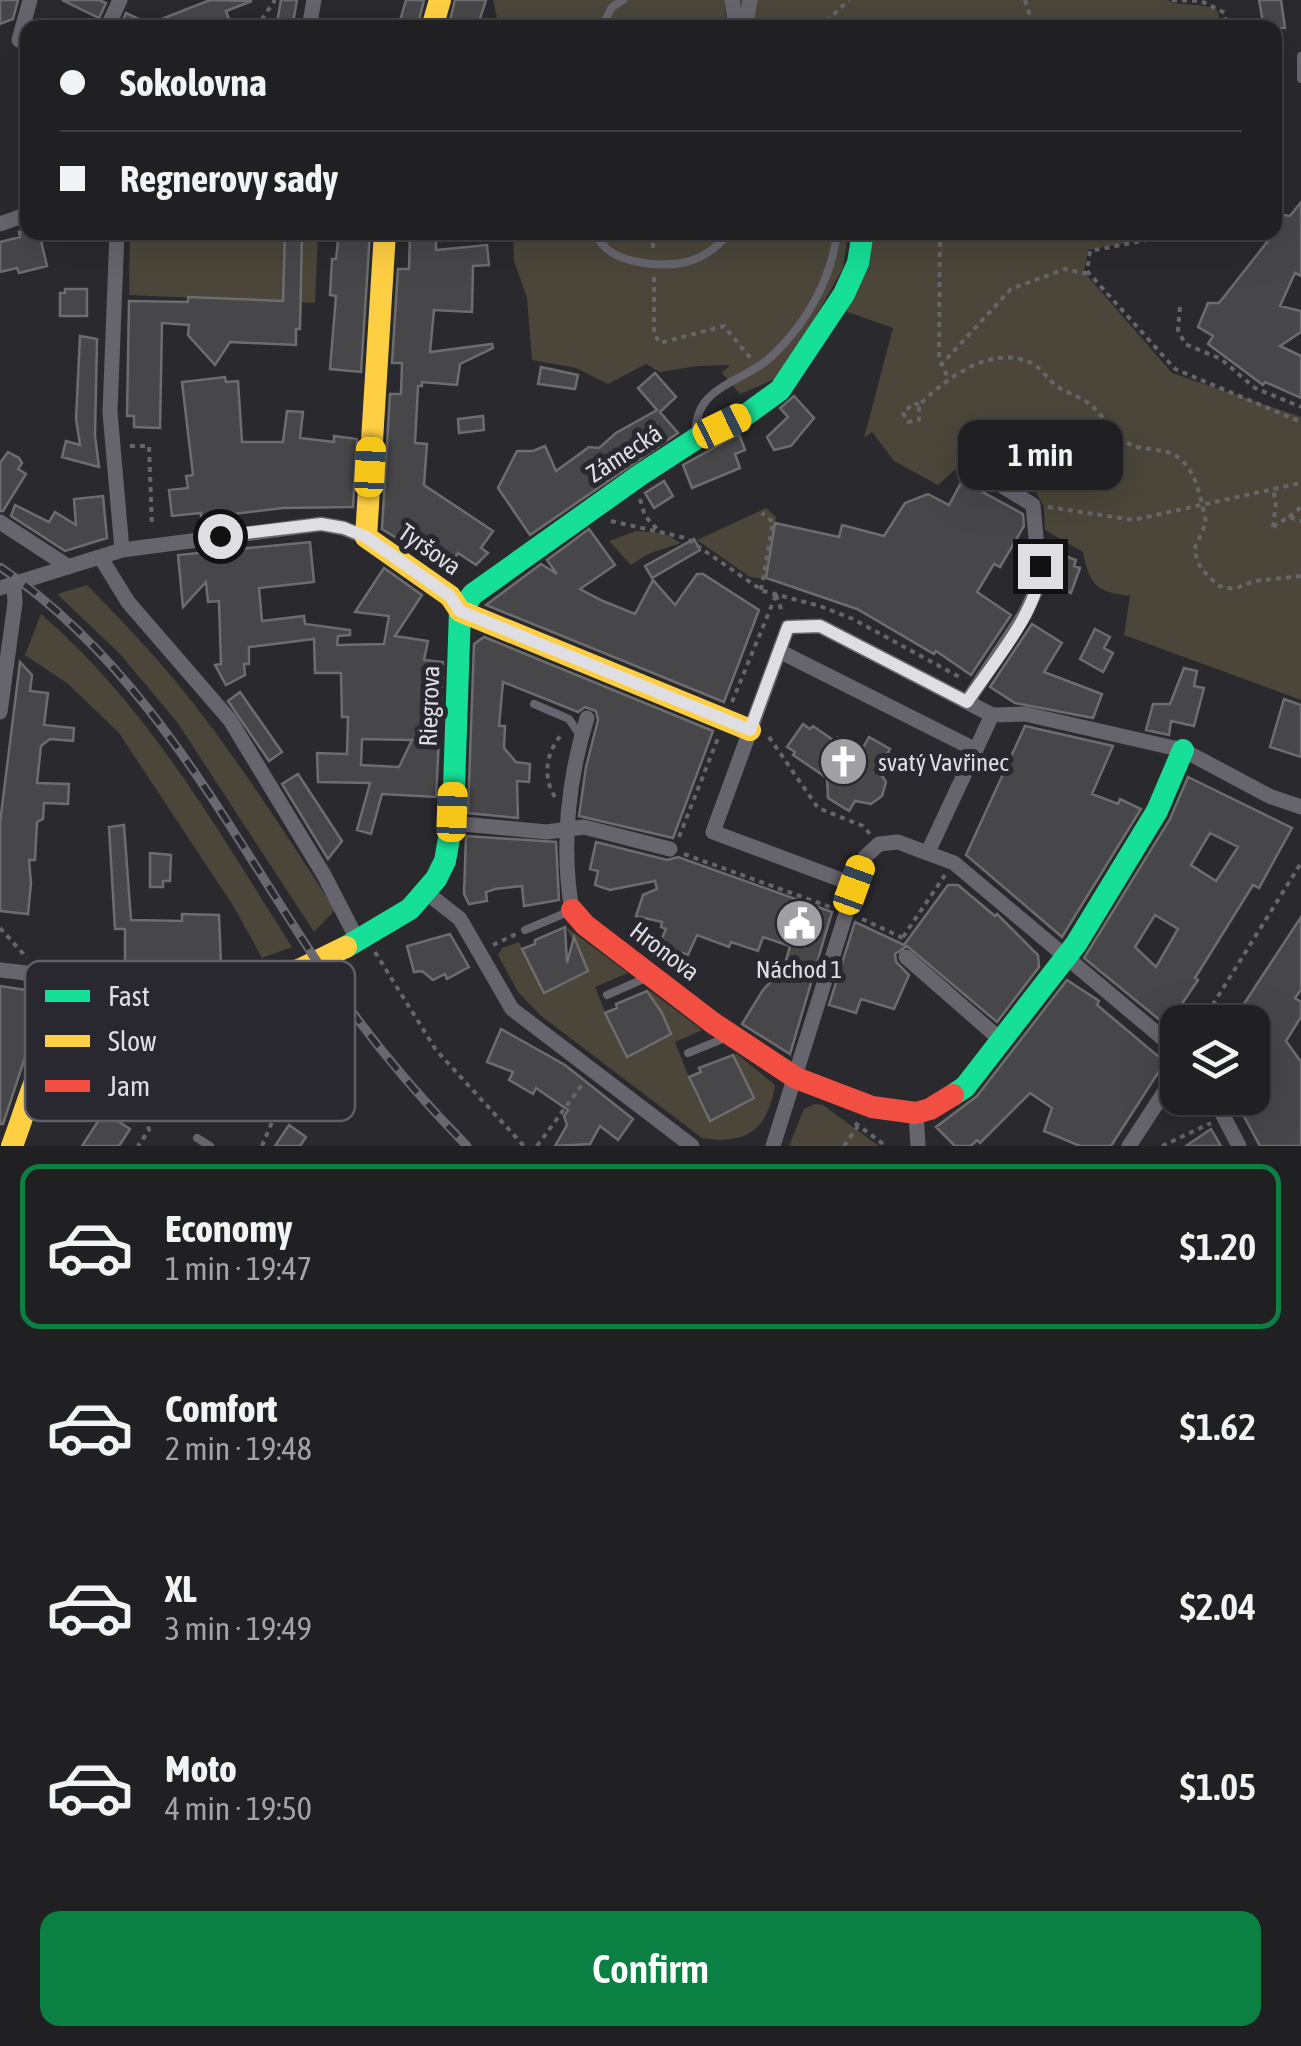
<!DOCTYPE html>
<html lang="en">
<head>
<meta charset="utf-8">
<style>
  :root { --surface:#202022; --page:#2d2d2f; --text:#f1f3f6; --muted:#a2a3a5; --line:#3d3e40; --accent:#0b8043 }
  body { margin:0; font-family:"Asap Condensed",sans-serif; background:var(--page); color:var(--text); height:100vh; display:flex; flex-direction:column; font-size:38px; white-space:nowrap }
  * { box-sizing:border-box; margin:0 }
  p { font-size:32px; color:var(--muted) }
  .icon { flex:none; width:55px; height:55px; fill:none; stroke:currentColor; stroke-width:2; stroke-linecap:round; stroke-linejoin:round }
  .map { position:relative; height:1146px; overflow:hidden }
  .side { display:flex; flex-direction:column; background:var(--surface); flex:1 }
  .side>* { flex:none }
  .top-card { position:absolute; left:20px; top:20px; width:1262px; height:220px; border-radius:20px; box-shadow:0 10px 40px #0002,0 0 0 2px var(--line); display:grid; align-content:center; height:220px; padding:0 40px; background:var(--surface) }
  .buttons { position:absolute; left:1160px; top:1005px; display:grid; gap:20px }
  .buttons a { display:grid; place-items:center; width:110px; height:110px; border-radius:20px; background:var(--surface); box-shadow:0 10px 40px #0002,0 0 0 2px var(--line); font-size:50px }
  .end { position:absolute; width:45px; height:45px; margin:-22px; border:12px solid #dfdee3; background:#111; box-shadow:0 0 0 5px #111 }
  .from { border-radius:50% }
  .bubble { position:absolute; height:70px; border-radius:20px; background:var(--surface); box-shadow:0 10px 40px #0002,0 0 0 2px var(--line); font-size:32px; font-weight:600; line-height:70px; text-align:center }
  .car { position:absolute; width:30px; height:60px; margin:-30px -15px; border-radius:12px; box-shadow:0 0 8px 2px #0007; background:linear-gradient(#f5c518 24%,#345 0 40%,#f5c518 0 76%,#345 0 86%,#f5c518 0) }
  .top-card b { display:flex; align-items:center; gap:35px; height:95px; font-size:38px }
  .top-card b+b { border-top:2px solid var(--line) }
  .top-card i { width:25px; height:25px; background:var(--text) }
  ul { padding:18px 0 0; list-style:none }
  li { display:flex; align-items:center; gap:30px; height:165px; margin:0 20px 15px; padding:0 20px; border:5px solid transparent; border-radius:20px }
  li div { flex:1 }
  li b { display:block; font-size:38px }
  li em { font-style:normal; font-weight:600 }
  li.on { border-color:var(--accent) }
  li>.icon { width:90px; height:90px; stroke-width:1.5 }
  .action { display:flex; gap:20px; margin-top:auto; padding:20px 40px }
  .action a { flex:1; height:115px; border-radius:20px; background:var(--accent); color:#fff; font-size:40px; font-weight:600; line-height:115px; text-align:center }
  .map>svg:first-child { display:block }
</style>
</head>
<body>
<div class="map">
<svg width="1301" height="1146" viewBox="0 0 1301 1146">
  <rect width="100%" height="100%" fill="#2a2a2e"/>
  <!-- green -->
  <path fill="#4b4639" d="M493,0H725L726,27H499Z
    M738,0H1167C1182,8 1198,1 1217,10L1222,27L757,28L756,22L737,7Z
    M130,233H318L315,303L129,295Z
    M513,233H848L843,268L787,368L775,379L740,394L722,373L730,365L698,366L660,372L646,364L608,384L576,368L532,360L527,298L514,261Z
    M872,233H1183L1088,250L1084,272L1172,373L1301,417V700L1124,635L1130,596C1095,592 1090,585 1083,552L1045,530L1044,507L1032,485L981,457L967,459L938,485L894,461L872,432L864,438L893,328L845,311Z
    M766,508L776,517L765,579L750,577L697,540Z
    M636,531L663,533L681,543L648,554L631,565L609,541Z
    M87,585C121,620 155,655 186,694C240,762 288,837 335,910L314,932L177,722L120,654L57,594Z
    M41,614C148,706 217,829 292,947L262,958L234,907L119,733L67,683L25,655Z
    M566,927L628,973L595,987L614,1034L627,1056L659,1041L660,1014L649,990L702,1030L675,1042L697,1098L711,1120L754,1098L733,1055L737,1054L775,1085C768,1127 750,1146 702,1138L540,1015L518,992L498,955L502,948L519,942L544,993L576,978L577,950Z
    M815,1104L823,1105L879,1146H789L804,1109Z"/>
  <!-- building -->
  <path fill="#47474a" stroke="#6d6d70" stroke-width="2.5" fill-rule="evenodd" d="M0,0H18L13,19L0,24Z
    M62,0H99L106,3L99,18Z
    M210,0L252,1L226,11L229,19L220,23L221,28H120L126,13L149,24Z
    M281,0H297L292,28H276Z
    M406,0H424L417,28H398Z
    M455,0H486L477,28H448Z
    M1259,0H1281L1285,28H1264Z
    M1301,202V276L1295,273L1280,306L1301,311V332L1280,346L1301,356V398L1265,382L1263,385L1208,344L1213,336L1198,327L1208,303H1219L1275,232V214L1290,216Z
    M19,232H39L47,266L19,273L17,268L0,272V242L20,237Z
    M285,232H302L300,329H296V345L230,342L215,365L188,335L189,325L162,323L160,428L134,427V416H127L129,301L188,302V297L283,301Z
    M339,232H370L361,372L330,369L336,296L330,295L332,259H336Z
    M410,232H436V250L487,245L489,265L473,266L472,312L434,310L430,352L492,344L493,348L460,364L457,385L422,382V386H418L415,443L427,444L424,485L493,531L481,548L488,553L476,565L458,553L450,566L423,549L421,553L382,529L390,394H401L402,363H392L398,269H409Z
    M65,289H87V316H60V293H65Z
    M80,336L97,339L95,436L99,467L62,457L66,441L80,445L76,419Z
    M541,367L578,375L575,389L538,384Z
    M655,373L676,397L660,412L678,433L530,535L498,488L517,451H533L545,446L556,471L589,447L599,448L616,433L657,410L638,388Z
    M225,377L226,382L238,381L242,442H283L287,411L303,412L300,438L334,442V436L357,439L353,507L283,508L201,518V513L172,516L169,490L188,488L186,476L193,475L182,382Z
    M794,396L814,418L791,446L774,450L767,437L788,417L780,408Z
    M483,416L484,430L459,433L458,419Z
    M739,434L745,450L735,454L740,468L692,488L683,465Z
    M8,452L19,458L22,463L18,469L26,474L3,511H0V463Z
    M664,481L673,496L654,508L645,493Z
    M962,481L1023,514L1024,526L1000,567L994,564L977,592L1011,615L971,675L936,651L934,654L857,609L766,578L775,523L839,537L842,525L884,536L905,503L928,494L949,505Z
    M103,496L107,538L65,551L11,516L15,505L49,522L55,512L76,525L74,499Z
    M589,529L615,565L580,589L603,601L635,614L653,580L675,605L697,574H703L759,610L724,702L486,605L541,564L557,574L547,560Z
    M694,539L700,550L652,578L645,566Z
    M310,542L314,582L259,588L262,621L304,616L305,624L350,630V635L338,636L337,645L384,644L389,616L355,612L384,568L422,595L395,636L428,641L424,660L443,662L436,797L382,794L371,834L357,830L370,783L318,782L317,753L347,754L348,717H342L341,673H315L314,639L249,647V664H244L245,675L226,685L215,665L221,664L219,601L208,602L206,582L183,607L178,555ZM362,739L412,740L399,767L361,765Z
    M1062,555L1076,560L1074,566L1080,568L1071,593L1051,586Z
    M1032,624L1062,643L1044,672L1102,694L1093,718L1015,703L990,687Z
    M1095,629L1110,637L1104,648L1113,653L1103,672L1080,659Z
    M484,637L713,731L673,838L579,816L586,767L598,720L596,711L585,707L578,712L503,682L499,726H505L504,748L516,762L530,764L529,782L517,781L518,818L468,813L474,644Z
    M20,662L32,675L30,691L48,693L44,725L74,728L73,741L50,739L41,746L37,783L69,784L68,804L44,803L43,819L37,822L35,860H29L31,883L28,914L0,911V823Z
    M1184,668L1197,671L1194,686L1204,688L1194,726L1171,721L1169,735L1146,730L1153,704H1170Z
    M240,692L282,752L269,761L228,701Z
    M1284,699L1301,705V757L1270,747Z
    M803,724L810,729L813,726L836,742L838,738L860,753L869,737L890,749L878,770L886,782L882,796L871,804L855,801L849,811L828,798L827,778L793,755L795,752L787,747Z
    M1025,726L1113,746L1092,794L1118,804L1120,799L1141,809L1062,937L966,855Z
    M298,774L342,841L328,859L282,784Z
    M1188,777L1292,828L1259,888L1253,885L1195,978L1198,980L1167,1026L1084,958L1170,819ZM1210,833L1238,847L1216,881L1191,865ZM1155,915L1178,929L1156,967L1135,947Z
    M124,825L131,920L182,921V914L219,915L221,964L125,962V929H115L109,827Z
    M466,836L556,842L559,900L524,906L522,886L495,889L486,892L487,901L469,904L464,894Z
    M596,842L667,860L678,857L832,912L790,1054L742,1024L763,990L784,967L790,946L763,937L758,951L731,942L729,947L697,935L688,955L659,945L666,929L661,927L662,922L636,916L643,895L657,889L655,881L610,890L595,885L598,871L590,869Z
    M150,853L171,855L170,881H163V887H150Z
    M948,885H958L995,916L997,914L1038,955L1039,967L997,1022L907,946L895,954L896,962L909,975L894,1009L861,999L856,1013L829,1005L855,922L904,945Z
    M1301,917V990L1295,998L1301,1002V1017L1286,1041L1301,1062V1146H1260L1234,1098H1252V1022H1232Z
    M565,927L567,963L574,937L588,971L544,993L522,949L535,944V940Z
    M450,934L469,967L447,979L445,974L433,980L422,971L414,972L407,946Z
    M1067,980L1099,1001L1097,1005L1165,1062L1111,1146H1080L1044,1131L1052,1108L1030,1093L980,1143L977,1140L971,1146H955L936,1127L977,1096Z
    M0,986L39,992L44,1000L3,1124H0Z
    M647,991L662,1013L671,1034L627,1057L605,1013L617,1008L616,1004Z
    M501,1029L565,1065L633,1119L618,1140L600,1126L590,1144L555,1146L567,1125L564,1116L568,1110L536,1088L533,1094L509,1080L513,1072L487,1062Z
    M733,1055L754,1098L710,1121L689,1077L701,1072L699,1068Z
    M104,1112L130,1129L119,1146H82Z
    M289,1125L306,1137L300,1146H275Z
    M1211,1129L1221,1146H1186Z"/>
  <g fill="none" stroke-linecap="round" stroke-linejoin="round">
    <!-- path -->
    <path stroke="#66656a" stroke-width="4" stroke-dasharray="5 5" stroke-linecap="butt" d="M1025,0L1032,22L1038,28
      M1172,0L1201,1L1225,13L1226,28
      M228,22L231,28
      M256,28L275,0
      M819,28L849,0
      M940,232L939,357L948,378
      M1188,232L1090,251L1087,271L1175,369L1301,422
      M653,233V252
      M654,277V334L660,343L724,326L752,360
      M1180,307L1178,330L1185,344L1221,359L1255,388L1301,407
      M940,366L1011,289L1065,269L1088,274
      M919,405L914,403L903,413L908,422L919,420V405C945,380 989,345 1029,362C1041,367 1048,380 1058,387C1069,394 1082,397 1092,406C1103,416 1111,431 1123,440C1136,450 1152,448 1167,452C1195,459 1201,499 1206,523L1194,550L1201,569L1219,586L1234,589L1255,581L1301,576
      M130,446H149L152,527
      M640,499L645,516L657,529
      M1048,507L1133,520L1301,483
      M1289,517L1301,507
      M611,521L686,538L763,591L820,606L853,619L963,679
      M1273,527L1276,502L1273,490
      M1273,527L1289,517L1301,521
      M761,590L773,522L762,513
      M776,595L783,614
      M732,702L776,595
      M769,737L818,808L863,826L870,834
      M555,797C542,777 546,751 563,733
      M679,837L718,738
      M684,854L830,907
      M862,919L903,938L899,943
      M0,928L27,958
      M903,937L945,875
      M493,945L516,934
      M375,952L436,1050L524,1146
      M1202,1022L1301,863
      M61,1065L145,1114L149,1130L138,1146
      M855,1123L886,1146
      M262,1146L293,1072L283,1006
      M537,1146L584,1082
      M844,1146L858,1126
      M1162,1146L1211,1123"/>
    <!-- lane -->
    <path stroke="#66656e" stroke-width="8" d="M601,28L612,7L623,0
      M1301,56V79
      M596,232C604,263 655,267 682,263C700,260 719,247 729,232
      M696,435C693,385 744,383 772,356C806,324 832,279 837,232
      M534,704L569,719L579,734
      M525,930L568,912
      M276,981L281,996
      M607,995L648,977
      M688,1053L725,1038
      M197,1138L210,1146"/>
    <!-- street -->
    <path stroke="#66656e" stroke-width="15" d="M732,0L736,28
      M107,28L120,0
      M309,28L314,0
      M745,28L750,0
      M19,40L30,0
      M0,224L28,214
      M117,232L110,412L122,550
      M0,522L69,567
      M101,558L128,602L230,720L324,875L358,941
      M0,588L122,550L321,524L343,528L366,537
      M779,651L976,750
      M967,702L1025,614L1040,581L1033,505L976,470
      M0,712L15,603L14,586
      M452,823L547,832L584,827L670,849
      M928,852L992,715
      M855,885L713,832L788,627L820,626L992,715L1025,714L1183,750L1269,796L1301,807
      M427,893L460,919L512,1009L692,1146
      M572,910C561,847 568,779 587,718
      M906,957L1002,1041
      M0,970C42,975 52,972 81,1005
      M1214,1098L1239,1146
      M916,1113L918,1146
      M773,1146L855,885L865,857L879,844L898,842L954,863L1178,1051
      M1129,1146L1178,1071"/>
    <!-- fast -->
    <path stroke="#16e098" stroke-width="22" d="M460,611L473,594L640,475L697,438L747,414L780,390L844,294L858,263L863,232
      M346,947L410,909L436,879L445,861L453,816L460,611
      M953,1095L965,1087L1076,944L1157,811L1183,750"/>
    <!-- slow -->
    <path stroke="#ffcf43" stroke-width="22" d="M432,28L440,0
      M385,232L366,537L450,596L460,611L750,730
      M12,1146C28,1104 39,1057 67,1021C118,955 207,990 276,977C300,972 324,957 346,947"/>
    <!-- jam -->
    <path stroke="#f24e42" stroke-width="22" d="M572,910L585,925L713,1023L796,1078L872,1107L916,1113L930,1109L953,1095"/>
    <defs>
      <path id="rail" d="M0,567C149,668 228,830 326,975C368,1037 415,1093 467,1146"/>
    </defs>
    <!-- rail casing -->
    <use href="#rail" stroke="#69686e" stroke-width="9"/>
    <!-- rail -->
    <use href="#rail" stroke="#292830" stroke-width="5" stroke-dasharray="15" stroke-linecap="butt"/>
  </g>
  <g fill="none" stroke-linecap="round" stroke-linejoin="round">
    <!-- route -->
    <path stroke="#dfdee3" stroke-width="12" d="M220,536L321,524L344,528L366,537L450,596L460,611L750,730L788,627L820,626L967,702C991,665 1040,610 1040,566"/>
  </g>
  <!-- icons -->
  <defs>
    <symbol id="church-disc" viewBox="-11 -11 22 22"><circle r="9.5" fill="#a09fa4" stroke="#292830"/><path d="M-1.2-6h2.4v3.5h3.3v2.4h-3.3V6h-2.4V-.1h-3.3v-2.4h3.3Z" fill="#fff"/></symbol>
    <symbol id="civic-disc" viewBox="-11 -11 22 22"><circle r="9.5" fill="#a09fa4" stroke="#292830"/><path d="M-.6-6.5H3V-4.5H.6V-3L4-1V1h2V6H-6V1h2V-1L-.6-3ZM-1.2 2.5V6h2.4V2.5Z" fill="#fff"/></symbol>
  </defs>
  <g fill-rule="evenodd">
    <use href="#church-disc" x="816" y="734" width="55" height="55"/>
    <use href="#civic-disc" x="772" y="896" width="55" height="55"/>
  </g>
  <g text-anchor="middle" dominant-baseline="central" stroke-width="10" stroke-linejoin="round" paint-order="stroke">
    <!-- street labels -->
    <g font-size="25" fill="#dfdee3" stroke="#292830">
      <text transform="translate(624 453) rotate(-33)">Zámecká</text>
      <text transform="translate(430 549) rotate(35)">Tyršova</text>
      <text transform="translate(429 706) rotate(-88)">Riegrova</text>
      <text transform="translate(665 951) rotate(37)">Hronova</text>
    </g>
    <!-- poi labels -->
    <g font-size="25" fill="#dfdee3" stroke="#292830" text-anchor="start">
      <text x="878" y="762">svatý Vavřinec</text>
      <text x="799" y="969" text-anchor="middle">Náchod 1</text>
    </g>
  </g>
  <!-- legend -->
  <rect x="25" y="961" width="330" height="160" rx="15" fill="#292830" stroke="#605f66" stroke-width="2.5"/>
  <rect x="45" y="990" width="45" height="12" fill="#16e098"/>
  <rect x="45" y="1035" width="45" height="12" fill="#ffcf43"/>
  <rect x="45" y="1080" width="45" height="12" fill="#f24e42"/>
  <g font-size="28" fill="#dfdee3">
    <text x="108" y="1006">Fast</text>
    <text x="108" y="1051">Slow</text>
    <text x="108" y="1096">Jam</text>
  </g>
</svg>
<div class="buttons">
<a><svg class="icon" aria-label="layers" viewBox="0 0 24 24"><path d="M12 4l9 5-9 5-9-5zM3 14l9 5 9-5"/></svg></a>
</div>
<i class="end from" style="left:220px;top:536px"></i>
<i class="end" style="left:1040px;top:566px"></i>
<div class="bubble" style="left:958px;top:420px;width:165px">1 min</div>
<i class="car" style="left:722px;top:426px;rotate:64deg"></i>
<i class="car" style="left:370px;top:467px;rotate:3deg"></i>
<i class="car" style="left:452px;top:812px;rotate:2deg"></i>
<i class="car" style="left:854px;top:885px;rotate:20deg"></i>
<div class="top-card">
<b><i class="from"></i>Sokolovna</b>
<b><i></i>Regnerovy sady</b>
</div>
</div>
<section class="side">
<ul>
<li class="on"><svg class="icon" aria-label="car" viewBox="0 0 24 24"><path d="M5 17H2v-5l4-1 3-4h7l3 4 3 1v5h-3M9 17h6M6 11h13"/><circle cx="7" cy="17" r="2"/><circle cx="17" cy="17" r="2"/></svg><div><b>Economy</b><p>1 min · 19:47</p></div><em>$1.20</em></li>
<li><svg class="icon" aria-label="car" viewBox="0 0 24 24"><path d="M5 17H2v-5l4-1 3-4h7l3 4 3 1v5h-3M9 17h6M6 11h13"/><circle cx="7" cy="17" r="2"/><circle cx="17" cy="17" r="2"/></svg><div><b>Comfort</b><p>2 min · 19:48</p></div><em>$1.62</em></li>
<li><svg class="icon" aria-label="car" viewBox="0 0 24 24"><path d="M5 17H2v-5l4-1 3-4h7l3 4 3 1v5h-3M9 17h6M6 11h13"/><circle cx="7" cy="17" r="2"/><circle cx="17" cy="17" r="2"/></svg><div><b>XL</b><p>3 min · 19:49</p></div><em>$2.04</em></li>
<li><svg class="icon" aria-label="car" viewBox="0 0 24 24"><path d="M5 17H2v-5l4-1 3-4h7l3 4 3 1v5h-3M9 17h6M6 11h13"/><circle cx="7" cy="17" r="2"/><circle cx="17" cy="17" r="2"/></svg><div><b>Moto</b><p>4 min · 19:50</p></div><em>$1.05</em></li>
</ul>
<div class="action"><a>Confirm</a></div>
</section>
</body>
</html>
